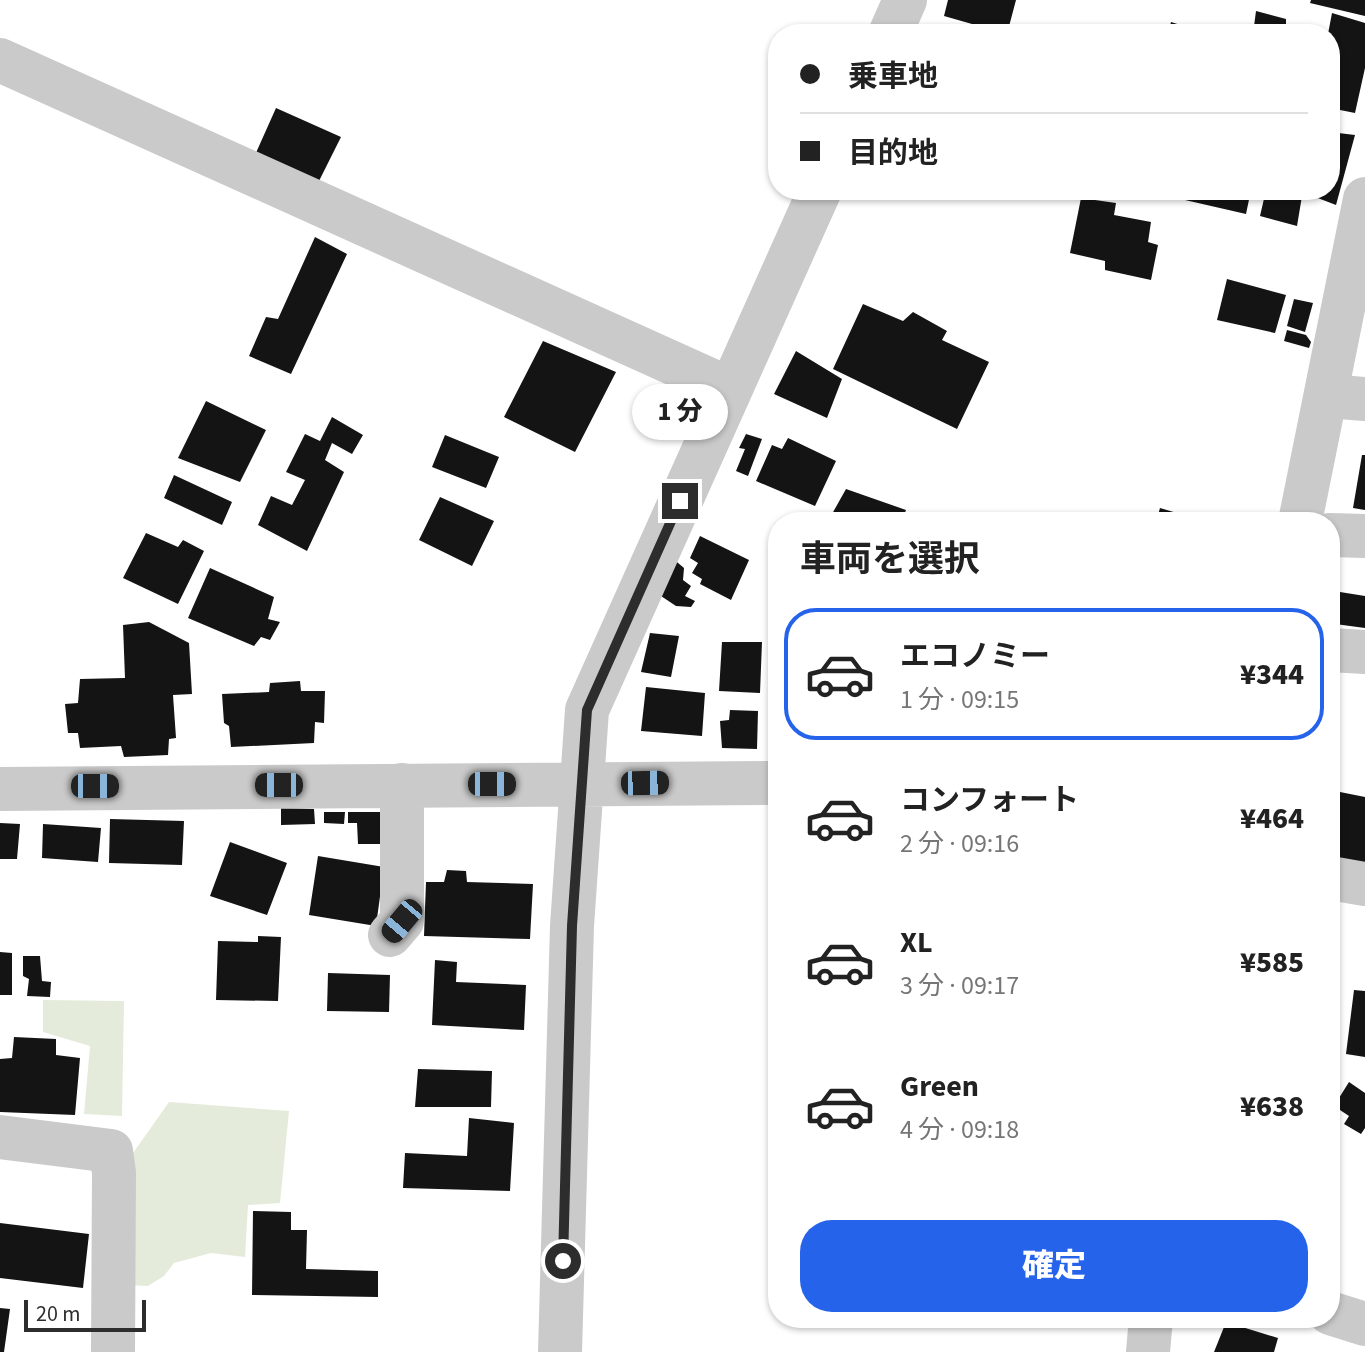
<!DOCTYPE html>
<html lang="ja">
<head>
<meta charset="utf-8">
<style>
  :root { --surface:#fff; --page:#f6f6f6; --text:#222; --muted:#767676; --line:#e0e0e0; --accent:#2563eb }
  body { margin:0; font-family:"Source Sans 3","Noto Sans JP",sans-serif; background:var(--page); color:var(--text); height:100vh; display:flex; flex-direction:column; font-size:30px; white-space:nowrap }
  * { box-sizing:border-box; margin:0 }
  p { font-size:26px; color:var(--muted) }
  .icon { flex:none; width:44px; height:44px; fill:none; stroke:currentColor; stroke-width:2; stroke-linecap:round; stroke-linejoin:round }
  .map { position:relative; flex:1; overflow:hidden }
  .panel { position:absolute; left:768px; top:512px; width:572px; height:816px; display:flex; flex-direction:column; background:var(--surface); border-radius:32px; box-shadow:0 2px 6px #0004 }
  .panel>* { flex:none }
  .hud { position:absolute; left:768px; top:24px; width:572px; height:176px; border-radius:32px; box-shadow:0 2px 6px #0004; display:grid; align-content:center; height:176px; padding:0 32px; background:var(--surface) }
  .scale { position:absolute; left:24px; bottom:20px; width:122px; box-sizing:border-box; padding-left:8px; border:4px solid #2d2d2d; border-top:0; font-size:22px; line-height:28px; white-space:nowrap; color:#2d2d2d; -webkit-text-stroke:6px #fff; paint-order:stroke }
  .end { position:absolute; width:36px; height:36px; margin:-18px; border:10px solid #2d2d2d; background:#fff; box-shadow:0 0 0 4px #fff }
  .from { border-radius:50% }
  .bubble { position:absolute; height:56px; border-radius:28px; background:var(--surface); box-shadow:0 2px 6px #0004; font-size:26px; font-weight:800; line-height:56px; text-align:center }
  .car { position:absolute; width:24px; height:48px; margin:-24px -12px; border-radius:10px; box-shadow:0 0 6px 2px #0007; background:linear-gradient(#222 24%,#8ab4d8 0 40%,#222 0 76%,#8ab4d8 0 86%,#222 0) }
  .hud b { display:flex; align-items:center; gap:28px; height:76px; font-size:30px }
  .hud b+b { border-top:2px solid var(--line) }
  .hud i { width:20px; height:20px; background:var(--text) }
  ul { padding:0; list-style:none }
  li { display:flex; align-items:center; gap:24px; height:132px; margin:0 16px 12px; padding:0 16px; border:4px solid transparent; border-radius:32px }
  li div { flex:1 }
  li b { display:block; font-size:30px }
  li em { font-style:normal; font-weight:800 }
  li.on { border-color:var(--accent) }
  li>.icon { width:72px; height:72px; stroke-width:1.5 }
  h2 { padding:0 32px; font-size:36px; line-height:96px }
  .primary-button { display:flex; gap:16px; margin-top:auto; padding:16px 32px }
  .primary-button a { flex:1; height:92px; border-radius:32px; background:var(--accent); color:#fff; font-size:32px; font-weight:800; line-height:92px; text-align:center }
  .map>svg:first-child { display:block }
</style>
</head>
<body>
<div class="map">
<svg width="1365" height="1352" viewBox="0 0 1365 1352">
  <rect width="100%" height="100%" fill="#fff"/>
  <!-- green -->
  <path fill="#e4ebda" d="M43,1000L124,1001L122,1116L84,1114L90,1046L43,1032Z
    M169,1102L289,1111L280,1203L248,1205L245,1257L211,1253L174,1263L164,1276L148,1286L125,1285L126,1163Z"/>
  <!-- building -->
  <path fill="#141414" d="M948,0H1016L1007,34L944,16Z
    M1311,0H1365V16L1310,3Z
    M1256,11L1286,19V30L1301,34H1253Z
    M1332,13L1365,23V68L1355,113L1330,108L1328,34Z
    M1171,22L1206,33V34H1168Z
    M276,108L341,137L319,181L255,155Z
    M1330,132L1355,135L1336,205L1310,195L1311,190H1330Z
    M1174,190H1251L1246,214L1172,197Z
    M1266,190H1303L1297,226L1260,216Z
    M1081,198L1116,203L1114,215L1151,222L1148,242L1158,245L1151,280L1105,270V261L1070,253Z
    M315,237L347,254L291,374L249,356L266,317L278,319Z
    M1227,279L1286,295L1275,333L1217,320Z
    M1294,299L1313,303L1305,332L1287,326Z
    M863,304L903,321L913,312L947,331L942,340L989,362L957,429L833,369Z
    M1287,330L1306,335L1311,342L1309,348L1284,341Z
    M543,341L616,372L575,452L504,417Z
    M796,351L842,379L827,418L774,394Z
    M206,401L266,430L240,482L178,458Z
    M332,417L363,435L352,454L332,443L325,460L344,472L307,551L258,525L271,496L292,505L305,480L286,472L305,434L320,441Z
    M746,434L762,439L748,476L736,471L745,449L739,448Z
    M445,435L499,457L486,488L432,467Z
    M788,438L836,461L815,506L756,481L772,445L782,449Z
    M1362,455H1365V510L1353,508Z
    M174,475L232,502L222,525L164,498Z
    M846,489L906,510L901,522H848L832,514Z
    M440,497L494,521L472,566L419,540Z
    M1160,508L1204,521L1203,522H1156Z
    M146,533L178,547L183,540L204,551L178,604L123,578Z
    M700,536L749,560L731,600L700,584L702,579L692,573L698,563L690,558Z
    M671,557L684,568L683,580L691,586L685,596L695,601L691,607L676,606L655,592Z
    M210,568L274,597L268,619L280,622L270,640L261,637L254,646L188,618Z
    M1340,592L1365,596V628L1335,624Z
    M149,622L189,643L192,694L173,695L176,738L169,739L168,755L124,757L121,746L80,748L78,733H68L65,704L78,703L80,679L125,678L123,625Z
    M650,633L679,636L671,677L641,672Z
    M722,642H762L760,693L719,691Z
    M300,681L301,691H325L324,723L315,722L314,743L231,747L229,726L224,723L222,694L269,692L270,683Z
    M646,687L705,693L702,736L641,731Z
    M730,710L758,711L757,749L722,748L720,721L729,720Z
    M1330,790L1365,797V865L1330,858Z
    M281,808L314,809L315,824L281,825Z
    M324,812H345L344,824L324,823Z
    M348,812H383V844H358L357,823H348Z
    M110,819L184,821L182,865L109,863Z
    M0,823L20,824L17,859H0Z
    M43,824L101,828L98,862L42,858Z
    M230,842L287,863L267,915L210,896Z
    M318,856L384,867L376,926L309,915Z
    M447,870L466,871L467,882L533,884L530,939L424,936L426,882H444Z
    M258,936L281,937L278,1001L216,1000L218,941L258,942Z
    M0,952L12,953V995H0Z
    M23,956H40L42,981L51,982L50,997L27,996L29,979L23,976Z
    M435,960L457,962L456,982L526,985L524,1030L432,1025Z
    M328,973L390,975L389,1012L327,1011Z
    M1354,990L1365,991V1057L1346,1054Z
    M14,1037L56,1039V1055L80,1058L75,1115L0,1112V1059L12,1058Z
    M418,1069L492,1071L491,1107H415Z
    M1349,1082L1365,1093V1128L1361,1134L1344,1124L1349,1116L1334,1106Z
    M469,1118L514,1123L510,1191L403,1188L405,1153L467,1156Z
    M253,1211L291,1212V1230H307L306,1269L378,1271V1297L252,1295Z
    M0,1223L89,1234L83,1288L0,1278Z
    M0,1308L10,1309L4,1352H0Z
    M1226,1322L1278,1338L1274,1352H1214Z"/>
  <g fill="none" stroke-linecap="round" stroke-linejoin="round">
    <!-- minor -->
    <path stroke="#cacaca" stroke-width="44" d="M890,34L905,0
      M0,60L730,389
      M1328,396L1365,399
      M1300,522L1365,199
      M1330,535L1365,536
      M1330,650L1365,652
      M0,789L778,783
      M1330,878L1365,884
      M390,935L402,921V785
      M0,1137L111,1151L114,1173L113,1352
      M1330,1313L1365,1324
      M560,1352L572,926L587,710L820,190
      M1148,1352L1151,1318"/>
  </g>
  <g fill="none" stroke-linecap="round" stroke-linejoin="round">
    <!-- route -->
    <path stroke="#2d2d2d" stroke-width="10" d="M563,1261L572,926L587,710L680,501"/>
  </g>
</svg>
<div class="scale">20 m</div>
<i class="end from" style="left:563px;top:1261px"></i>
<i class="end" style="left:680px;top:501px"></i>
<div class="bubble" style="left:632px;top:384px;width:96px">1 分</div>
<i class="car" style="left:645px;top:783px;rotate:89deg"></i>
<i class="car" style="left:492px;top:784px;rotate:90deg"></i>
<i class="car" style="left:279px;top:785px;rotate:270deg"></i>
<i class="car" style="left:95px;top:786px;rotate:90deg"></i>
<i class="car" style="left:402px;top:921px;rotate:220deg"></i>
<div class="hud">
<b><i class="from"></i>乗車地</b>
<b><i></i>目的地</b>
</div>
<section class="panel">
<h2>車両を選択</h2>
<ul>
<li class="on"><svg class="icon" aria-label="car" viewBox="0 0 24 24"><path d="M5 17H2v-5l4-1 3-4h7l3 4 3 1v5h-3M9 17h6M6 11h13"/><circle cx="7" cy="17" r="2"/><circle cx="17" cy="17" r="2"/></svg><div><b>エコノミー</b><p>1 分 · 09:15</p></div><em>¥344</em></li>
<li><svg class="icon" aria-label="car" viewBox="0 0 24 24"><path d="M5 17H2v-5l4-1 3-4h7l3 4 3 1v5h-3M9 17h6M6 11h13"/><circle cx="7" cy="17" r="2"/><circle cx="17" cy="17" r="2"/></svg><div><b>コンフォート</b><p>2 分 · 09:16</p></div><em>¥464</em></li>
<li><svg class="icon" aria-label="car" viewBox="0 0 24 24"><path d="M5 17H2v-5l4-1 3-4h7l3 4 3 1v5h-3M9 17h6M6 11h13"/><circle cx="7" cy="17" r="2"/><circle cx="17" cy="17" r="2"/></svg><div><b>XL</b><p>3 分 · 09:17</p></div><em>¥585</em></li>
<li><svg class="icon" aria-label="car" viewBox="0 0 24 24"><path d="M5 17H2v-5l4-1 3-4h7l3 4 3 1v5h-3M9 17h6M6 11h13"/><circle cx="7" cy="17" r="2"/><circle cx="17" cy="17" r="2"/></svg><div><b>Green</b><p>4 分 · 09:18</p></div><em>¥638</em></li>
</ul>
<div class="primary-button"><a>確定</a></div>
</section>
</div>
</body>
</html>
